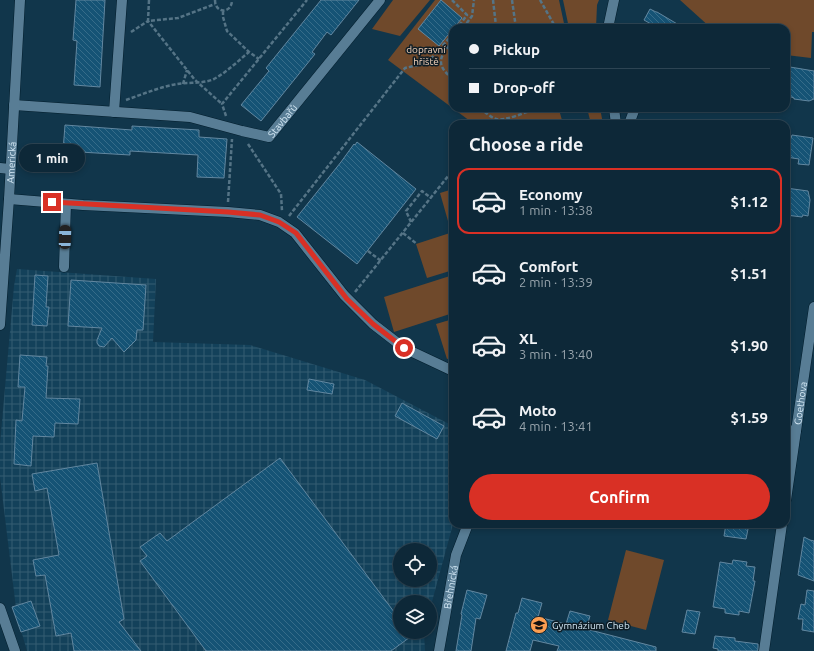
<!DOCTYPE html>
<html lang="en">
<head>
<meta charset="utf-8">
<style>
  :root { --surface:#0d2838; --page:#1b3443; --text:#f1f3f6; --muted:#9aa6ae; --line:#2d4453; --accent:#d93025 }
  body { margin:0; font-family:Ubuntu,sans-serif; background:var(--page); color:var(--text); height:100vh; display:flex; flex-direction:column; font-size:15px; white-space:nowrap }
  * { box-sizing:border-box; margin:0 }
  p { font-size:13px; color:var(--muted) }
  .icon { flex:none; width:22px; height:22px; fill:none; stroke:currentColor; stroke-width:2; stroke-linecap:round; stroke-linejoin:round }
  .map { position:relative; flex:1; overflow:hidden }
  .drawer { position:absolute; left:449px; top:120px; width:341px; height:408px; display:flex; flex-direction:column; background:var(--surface); border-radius:12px; box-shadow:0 2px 6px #0003,0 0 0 1px var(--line) }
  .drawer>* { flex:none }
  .banner { position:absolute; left:449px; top:24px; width:341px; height:88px; border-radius:12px; box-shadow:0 2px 6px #0003,0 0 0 1px var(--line); display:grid; align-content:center; height:88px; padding:0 20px; background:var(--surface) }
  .controls { position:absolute; left:393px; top:543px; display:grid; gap:8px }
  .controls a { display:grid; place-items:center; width:44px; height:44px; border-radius:50%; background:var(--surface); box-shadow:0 2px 6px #0003,0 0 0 1px var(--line); font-size:20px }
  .end { position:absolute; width:18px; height:18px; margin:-9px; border:5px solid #d93025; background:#fff; box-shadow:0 0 0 2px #fff }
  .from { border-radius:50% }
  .bubble { position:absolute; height:28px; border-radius:14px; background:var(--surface); box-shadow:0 2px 6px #0003,0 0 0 1px var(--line); font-size:13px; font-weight:700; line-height:28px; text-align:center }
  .car { position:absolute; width:12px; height:24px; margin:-12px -6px; border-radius:5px; box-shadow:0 0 3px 1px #0007; background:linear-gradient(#222 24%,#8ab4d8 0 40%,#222 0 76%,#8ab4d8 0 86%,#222 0) }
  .banner b { display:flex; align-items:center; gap:14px; height:38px; font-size:15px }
  .banner b+b { border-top:1px solid var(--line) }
  .banner i { width:10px; height:10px; background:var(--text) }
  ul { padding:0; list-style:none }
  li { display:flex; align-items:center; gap:12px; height:66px; margin:0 8px 6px; padding:0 12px; border:2px solid transparent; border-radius:12px }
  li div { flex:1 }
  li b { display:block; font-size:15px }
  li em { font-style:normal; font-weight:700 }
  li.on { border-color:var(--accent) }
  li>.icon { width:36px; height:36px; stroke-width:1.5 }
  h2 { padding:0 20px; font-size:18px; line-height:48px }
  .button { display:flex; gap:8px; margin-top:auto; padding:8px 20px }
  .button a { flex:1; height:46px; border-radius:24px; background:var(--accent); color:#fff; font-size:16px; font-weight:700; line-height:46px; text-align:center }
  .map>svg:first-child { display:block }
</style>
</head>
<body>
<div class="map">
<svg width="814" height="651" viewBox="0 0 814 651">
  <defs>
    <pattern id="industrial-grid" width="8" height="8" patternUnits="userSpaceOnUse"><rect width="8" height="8" fill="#13415a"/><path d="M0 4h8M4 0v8" fill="none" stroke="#345c72"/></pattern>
    <pattern id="building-back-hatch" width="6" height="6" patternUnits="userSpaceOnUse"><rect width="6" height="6" fill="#155375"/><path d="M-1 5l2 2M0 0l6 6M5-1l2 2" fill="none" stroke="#366c89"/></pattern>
  </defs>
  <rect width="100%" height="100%" fill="#11364b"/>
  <!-- industrial -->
  <path fill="url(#industrial-grid)" fill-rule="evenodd" d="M17,269L156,279L153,342L250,345L365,380L453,426V524L430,609V602H400V632H424L425,651H27L17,616L0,477V444L14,286ZM400,550H430V580H400Z"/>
  <!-- park -->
  <path fill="#6f492b" d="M393,0H430L400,36L372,29Z
    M435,0H559L565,28H453V108H576L560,113L563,124H474L388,60Z
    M563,0H599L597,5L596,28H569Z
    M680,0H814V32H812L811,58L786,55V28H711Z
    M587,108H600L603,124H591Z
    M453,189V227L450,228L440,193Z
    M453,232V270L427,278L416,244Z
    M453,275V313L394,332L384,297Z
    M453,319V357L447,359L436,324Z
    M626,550L664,560L646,630L608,620Z"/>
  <!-- building -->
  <path fill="url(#building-back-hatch)" stroke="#6287a0" d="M76,0H105L100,87L74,85L77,41L73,40Z
    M321,0H359L331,35L327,32L312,52L315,54L261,121L241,105L269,71L266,68Z
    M441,0L462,18L439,46L418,29Z
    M650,9L656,12H657L684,28H658L644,20Z
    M790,67L814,71V99L809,101L794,99V98L786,95Z
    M65,125L132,130V126L199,130V137L227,139L224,178L197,177L198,155L130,151V155L63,151Z
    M792,135L813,138L809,165L798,164L799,159L786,157L788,146Z
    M357,142L416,189L357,264L297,217L341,162L354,144L355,145Z
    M786,188L808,191L810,200L808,216L803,215L802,217L786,215Z
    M35,275L48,276L46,307H49L47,326L32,325Z
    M71,280L146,285L143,330H137L136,340L124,352L112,338L104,347L99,346L97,343V340L102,328L68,326Z
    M20,355L47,357L46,366H48L46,398L80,399L78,424L55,423L54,437L33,436L31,466L14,464L16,420L22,421L25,387H18Z
    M309,379L334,384L332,394L307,390Z
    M402,403L444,426L437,439L395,416Z
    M280,458L400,620V632H417L391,651H206L140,561L147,556L140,547L160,533L167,541Z
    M97,463L124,619L119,622L141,651H74L71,633L56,636L45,575L36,576L33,560L59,555L47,488L35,491L32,474Z
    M726,524H749L746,539L724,536Z
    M804,537L810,540L814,541V581L798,575Z
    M733,560L747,562L746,566L755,567L753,581H755L749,613L739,611V615L725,613V609L713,607L720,562L732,564Z
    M467,590L487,595L480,619L476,618L471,651H456L462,615L461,614Z
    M807,590L814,591V632L802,630L803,619H798L801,604L805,605Z
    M522,598L542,603L538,617L566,624L570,611L590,616L586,629L656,647V651H557L559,646L533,640L530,651H506L516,613H518Z
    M31,601L40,626L21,632L12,607Z
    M687,610L700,612L695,634L682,632Z
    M715,636L735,638V641L758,644V651H718V649L713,648Z"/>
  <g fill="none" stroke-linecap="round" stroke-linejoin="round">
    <defs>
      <g id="minor">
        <path d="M608,28L614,0"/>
        <path id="s1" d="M14,105L190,117L242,131L269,137L380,0"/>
        <path d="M614,108L616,124"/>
        <path d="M114,112L122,0"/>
        <path d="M629,124L635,108"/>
        <path d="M0,168L10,169"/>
        <path d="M9,199L83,205L228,212L260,215L279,222L295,233L344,295L373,324L404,348L453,371"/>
        <path d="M64,267L66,204"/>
        <path id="s2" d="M0,325L9,199L20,0"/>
        <path d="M786,430L796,431"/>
        <path id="s3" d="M786,500L814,307"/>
        <path d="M0,608L15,651"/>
        <path id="s4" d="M439,651L456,555L468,524"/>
        <path d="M764,651L782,524"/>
      </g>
    </defs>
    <!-- minor casing -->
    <use href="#minor" stroke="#021d2c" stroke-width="11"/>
    <!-- path -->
    <path stroke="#557486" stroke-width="2.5" stroke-dasharray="4 2" stroke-linecap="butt" d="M149,0L148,21L178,18L215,4
      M215,0C215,14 232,14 232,0
      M452,0L467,15L457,28
      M493,0L496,26L498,28
      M512,0L516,28
      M540,0L556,28
      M223,11V17L227,31L249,52L259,59
      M463,28L472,16L474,0
      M131,32L148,21L195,80L222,104
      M453,41C440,56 434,64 453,79
      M183,84L187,70
      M126,100C143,94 160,87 177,84C189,82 203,84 214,79C227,72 238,61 249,52
      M480,108C485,112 490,117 496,119C503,122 529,111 538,108
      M226,116L222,104L307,0
      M248,144L281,194L282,211
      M228,202L232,139
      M289,216L405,68L427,63L452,35
      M411,222L406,211L422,191L431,198
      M403,233L417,244
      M368,251L381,261
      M355,292L453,170"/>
    <!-- minor -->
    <use href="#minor" stroke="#587d95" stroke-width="10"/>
  </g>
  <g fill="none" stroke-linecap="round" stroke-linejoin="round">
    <!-- route -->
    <path stroke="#d93025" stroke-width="5" d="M52,202L228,212L260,215L279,222L296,233L347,299L373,324L404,348"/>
  </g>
  <!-- icons -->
  <defs>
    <symbol id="school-disc" viewBox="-11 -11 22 22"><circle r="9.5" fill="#fb9e51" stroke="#0d1c25"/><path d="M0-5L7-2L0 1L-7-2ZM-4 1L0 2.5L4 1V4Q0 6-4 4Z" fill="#111"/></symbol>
  </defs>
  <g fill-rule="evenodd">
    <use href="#school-disc" x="529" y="615" width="20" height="20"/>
  </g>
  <g text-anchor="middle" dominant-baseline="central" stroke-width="3" stroke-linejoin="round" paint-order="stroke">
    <!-- park labels -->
    <g font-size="10" fill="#fcd8be" stroke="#0d1c25">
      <text x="426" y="49">dopravní<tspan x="426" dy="12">hřiště</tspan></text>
    </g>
    <!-- street labels -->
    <g font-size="10" fill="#d4e8f5" stroke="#0d1c25">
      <text stroke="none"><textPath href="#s1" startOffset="279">Stavbařů</textPath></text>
      <text stroke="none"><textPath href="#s2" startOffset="163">Americká</textPath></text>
      <text stroke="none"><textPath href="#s3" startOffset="98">Goethova</textPath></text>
      <text stroke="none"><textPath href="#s4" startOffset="65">Břehnická</textPath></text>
    </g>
    <!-- poi labels -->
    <g font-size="10" fill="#d4e8f5" stroke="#0d1c25" text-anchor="start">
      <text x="552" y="625">Gymnázium Cheb</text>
    </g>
  </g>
</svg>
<div class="controls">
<a><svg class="icon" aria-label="locate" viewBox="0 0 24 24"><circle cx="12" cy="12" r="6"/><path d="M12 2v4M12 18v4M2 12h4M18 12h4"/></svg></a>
<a><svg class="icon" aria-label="layers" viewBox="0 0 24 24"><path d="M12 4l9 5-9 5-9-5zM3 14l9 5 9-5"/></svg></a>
</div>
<i class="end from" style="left:404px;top:348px"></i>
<i class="end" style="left:52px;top:202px"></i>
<div class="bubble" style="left:19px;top:144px;width:66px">1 min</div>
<i class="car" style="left:65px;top:237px;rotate:2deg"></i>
<div class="banner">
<b><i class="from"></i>Pickup</b>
<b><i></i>Drop-off</b>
</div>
<section class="drawer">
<h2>Choose a ride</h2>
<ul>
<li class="on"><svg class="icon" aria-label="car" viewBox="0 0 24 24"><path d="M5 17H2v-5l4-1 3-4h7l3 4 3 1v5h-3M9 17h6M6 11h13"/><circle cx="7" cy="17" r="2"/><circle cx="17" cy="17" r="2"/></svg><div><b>Economy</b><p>1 min · 13:38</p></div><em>$1.12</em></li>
<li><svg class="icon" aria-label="car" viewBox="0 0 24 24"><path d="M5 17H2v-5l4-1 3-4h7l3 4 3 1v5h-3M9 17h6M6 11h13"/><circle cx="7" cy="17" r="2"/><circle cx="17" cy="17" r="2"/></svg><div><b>Comfort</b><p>2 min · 13:39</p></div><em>$1.51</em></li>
<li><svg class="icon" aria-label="car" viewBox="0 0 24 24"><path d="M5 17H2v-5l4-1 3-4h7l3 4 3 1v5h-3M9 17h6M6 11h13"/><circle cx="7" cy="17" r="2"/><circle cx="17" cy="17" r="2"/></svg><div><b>XL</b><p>3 min · 13:40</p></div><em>$1.90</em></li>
<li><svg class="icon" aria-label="car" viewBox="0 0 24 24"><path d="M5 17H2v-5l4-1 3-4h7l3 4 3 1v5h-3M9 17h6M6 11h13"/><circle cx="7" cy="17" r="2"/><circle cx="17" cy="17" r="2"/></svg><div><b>Moto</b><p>4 min · 13:41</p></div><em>$1.59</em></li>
</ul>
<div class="button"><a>Confirm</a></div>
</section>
</div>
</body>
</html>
